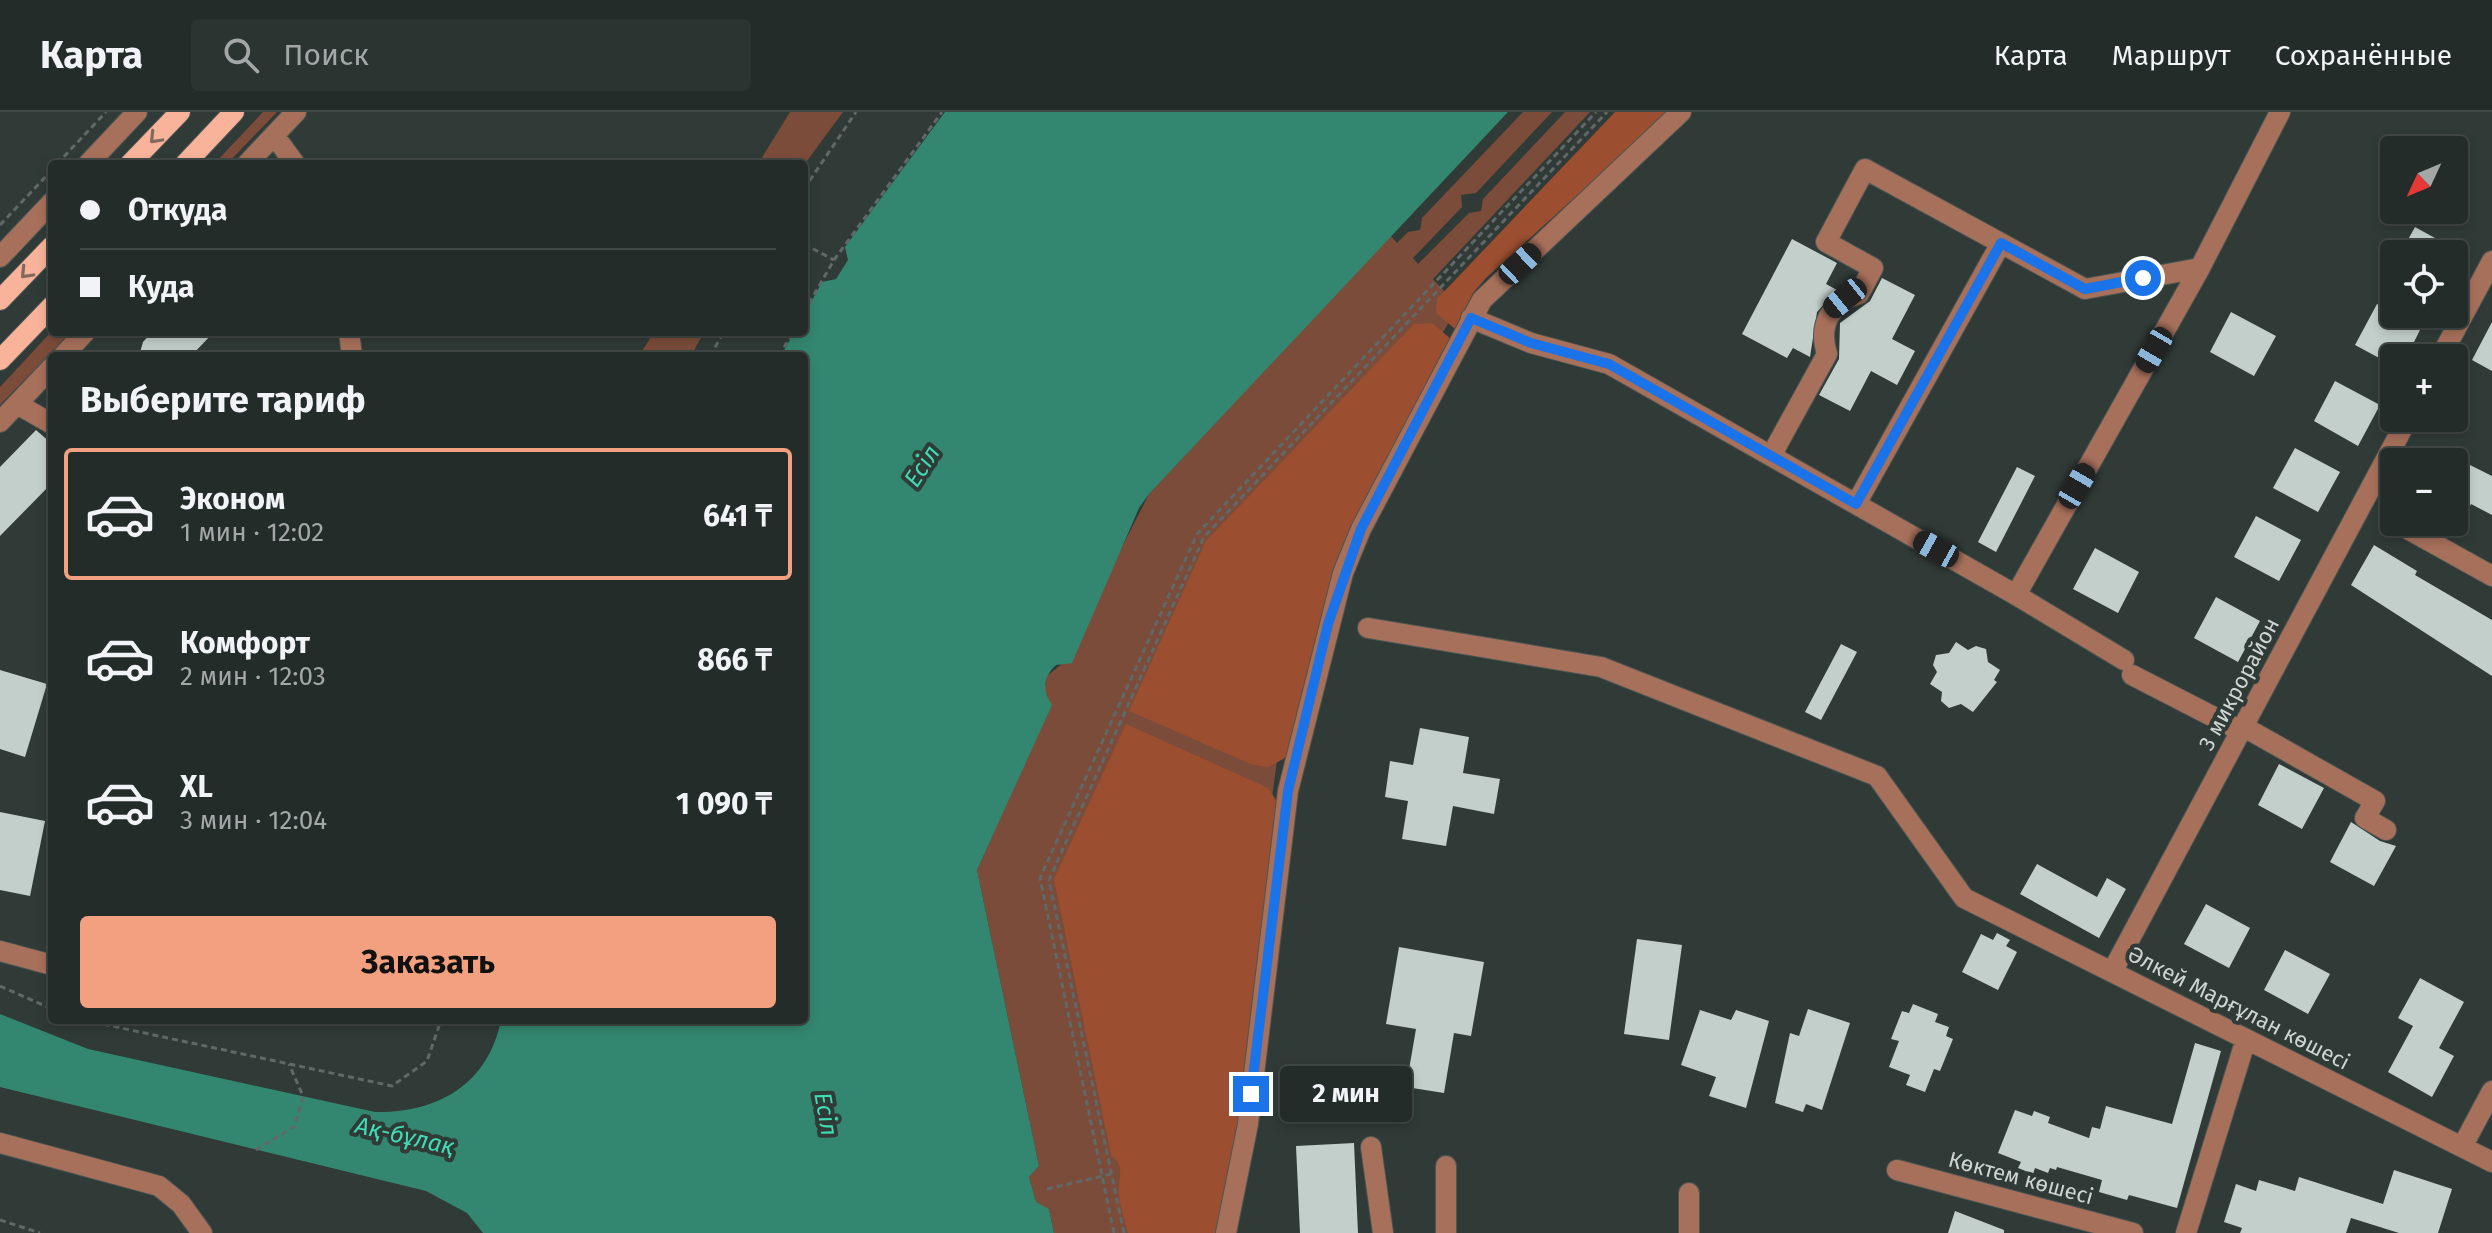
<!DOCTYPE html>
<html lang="ru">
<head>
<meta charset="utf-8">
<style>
  :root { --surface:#242c29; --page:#2c3431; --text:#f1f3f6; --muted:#a3a7a8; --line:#414846; --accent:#f3a081 }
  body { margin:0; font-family:"Fira Sans",sans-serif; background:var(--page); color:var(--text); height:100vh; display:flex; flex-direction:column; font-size:30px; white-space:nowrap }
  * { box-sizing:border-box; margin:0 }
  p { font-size:26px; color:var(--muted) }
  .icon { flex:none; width:44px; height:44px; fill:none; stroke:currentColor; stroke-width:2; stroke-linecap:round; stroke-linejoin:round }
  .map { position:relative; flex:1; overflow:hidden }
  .details { position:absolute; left:48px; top:240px; width:760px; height:672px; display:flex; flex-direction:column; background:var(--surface); border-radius:8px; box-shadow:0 4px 12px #0003,0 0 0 2px var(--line) }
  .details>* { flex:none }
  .top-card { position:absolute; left:48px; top:48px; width:760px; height:176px; border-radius:8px; box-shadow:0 4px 12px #0003,0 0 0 2px var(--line); display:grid; align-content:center; height:176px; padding:0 32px; background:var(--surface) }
  .needle { width:52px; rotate:226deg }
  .tools { position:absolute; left:2380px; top:24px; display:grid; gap:16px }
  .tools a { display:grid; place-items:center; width:88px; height:88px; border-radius:8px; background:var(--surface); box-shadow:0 4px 12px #0003,0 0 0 2px var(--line); font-size:40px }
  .end { position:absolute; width:36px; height:36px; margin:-18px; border:10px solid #1a73e8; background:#fff; box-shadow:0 0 0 4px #fff }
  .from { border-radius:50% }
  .bubble { position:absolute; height:56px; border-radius:8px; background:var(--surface); box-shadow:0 4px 12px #0003,0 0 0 2px var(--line); font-size:26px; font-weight:700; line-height:56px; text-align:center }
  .car { position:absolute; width:24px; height:48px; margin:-24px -12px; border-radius:10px; box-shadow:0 0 6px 2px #0007; background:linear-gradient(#222 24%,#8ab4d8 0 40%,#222 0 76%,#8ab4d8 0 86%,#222 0) }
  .top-card b { display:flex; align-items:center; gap:28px; height:76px; font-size:30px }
  .top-card b+b { border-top:2px solid var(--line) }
  .top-card i { width:20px; height:20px; background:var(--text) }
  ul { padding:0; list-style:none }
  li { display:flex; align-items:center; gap:24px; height:132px; margin:0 16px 12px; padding:0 16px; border:4px solid transparent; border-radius:8px }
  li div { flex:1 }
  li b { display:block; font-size:30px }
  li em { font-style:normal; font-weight:700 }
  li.active { border-color:var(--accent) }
  li>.icon { width:72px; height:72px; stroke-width:1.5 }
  h2 { padding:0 32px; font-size:36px; line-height:96px }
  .primary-button { display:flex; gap:16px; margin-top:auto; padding:16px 32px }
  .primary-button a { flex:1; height:92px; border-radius:8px; background:var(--accent); color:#111; font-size:32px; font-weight:700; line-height:92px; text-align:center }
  header { display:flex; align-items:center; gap:48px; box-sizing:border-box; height:112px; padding:0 40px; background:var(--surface); border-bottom:2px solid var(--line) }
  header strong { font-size:38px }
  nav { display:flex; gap:44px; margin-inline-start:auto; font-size:28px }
  .search { width:560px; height:72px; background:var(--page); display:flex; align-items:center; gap:20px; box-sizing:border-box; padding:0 28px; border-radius:8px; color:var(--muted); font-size:30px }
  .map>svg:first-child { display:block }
</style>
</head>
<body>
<header>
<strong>Карта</strong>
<div class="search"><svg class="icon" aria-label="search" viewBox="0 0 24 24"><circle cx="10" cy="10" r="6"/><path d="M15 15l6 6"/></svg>Поиск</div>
<nav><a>Карта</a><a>Маршрут</a><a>Сохранённые</a></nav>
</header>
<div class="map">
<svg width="2492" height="1121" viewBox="0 0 2492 1121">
  <rect width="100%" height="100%" fill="#303a37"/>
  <!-- green -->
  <path fill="#7b4c3a" d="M263,0H277L227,52H214Z
    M790,0H843L804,53L758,52Z
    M1523,0H1552L1476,81L1461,83L1462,95L1413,146L1418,152L1469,101L1481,99L1483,87L1565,0H1590L1433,167L1458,194L1387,319L1282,611L1241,919L1203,1121H1054L1049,1097L1036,1091L1029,1065L1039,1054L977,758L1051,593L1044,579L1047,564L1063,551L1149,382L1390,123L1397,131L1408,120L1420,118L1422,106Z
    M52,219L71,220L0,293V275Z
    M654,220H704L691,244H639Z"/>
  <!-- forest -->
  <path fill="#9b4e30" d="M1615,0H1669L1486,166L1473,181L1455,217L1436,201L1437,187Z
    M1432,211L1451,227L1345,435L1290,643L1269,655L1253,653L1129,599L1206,429L1414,212Z
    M1126,612L1268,676L1281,695L1243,993L1217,1121H1128C1125,1107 1118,1090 1119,1077C1119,1062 1125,1054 1111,1043L1054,767Z"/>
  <!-- water -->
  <path fill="#338770" d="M945,0H1508L1149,382L1139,396L1072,551L1056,553C1043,565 1042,579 1052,593L977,758L1039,1054L1029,1065L1036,1090L1049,1097L1054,1121H483L467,1101L426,1079L0,975V902L88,937L375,1000C437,1001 488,973 501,908H804V244H781L794,220H804V203L822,170L836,167L848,148L845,135Z"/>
  <!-- building -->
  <path fill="#c3cfcb" d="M2415,115L2464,142H2400Z
    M1792,127L1837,151L1826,172L1837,178L1817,200L1810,245L1793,236L1787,246L1742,222Z
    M1882,166L1915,183L1892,227L1915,239L1897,273L1871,259L1850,299L1819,283L1839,247L1840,211L1870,189Z
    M2377,192L2421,216L2406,246H2394V254L2355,233Z
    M2231,200L2276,224L2254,264L2210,240Z
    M2492,210V259L2472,248Z
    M152,220H214L191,244H139L143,230Z
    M2335,269L2380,293L2358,334L2314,309Z
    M36,318L52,332V371L0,424V355Z
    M2295,336L2340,360L2318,400L2273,376Z
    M2454,345L2492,364V403L2471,392L2468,398L2454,391Z
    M2017,355L2035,364L1996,440L1978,430Z
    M2256,404L2301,428L2279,469L2234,445Z
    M2374,433L2417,459L2415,463L2492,508V564L2351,473Z
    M2095,436L2139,460L2118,501L2073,477Z
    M2216,485L2260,509L2238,550L2194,526Z
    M1956,530L1968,538L1976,534L1986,537L1988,550L2000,558L1994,568L1997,570L1973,600L1961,592L1949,596L1941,589L1942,580L1930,572L1937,560L1933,553L1936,543L1949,541Z
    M1841,532L1857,540L1821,608L1805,600Z
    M0,558L47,572L25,645L0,637Z
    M1420,616L1469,625L1463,661L1500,667L1494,702L1453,694L1446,734L1402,727L1408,689L1385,685L1390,649L1413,653Z
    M2279,652L2324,676L2302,717L2258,693Z
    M0,700L45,709L30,784L0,778Z
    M2351,710L2380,729L2396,734L2374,774L2330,750Z
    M2037,752L2097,785L2107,766L2126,777L2099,826L2020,782Z
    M2206,792L2250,816L2229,856L2184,832Z
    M1997,821L2010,828L2006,834L2017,840L1998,878L1962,860L1981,822L1993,828Z
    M1637,827L1682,833L1669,928L1624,922Z
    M1399,835L1484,850L1471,924L1454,921L1444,981L1406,975L1416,917L1386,912Z
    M2285,838L2330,862L2308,902L2264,878Z
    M2420,866L2464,890L2439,936L2454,944L2432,985L2388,960L2413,914L2398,906Z
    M1913,892L1938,902L1935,910L1949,915L1946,924L1953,927L1940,959L1934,957L1925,980L1906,973L1910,963L1889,955L1899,929L1891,927L1902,899L1909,901Z
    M1808,897L1850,911L1822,998L1806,992L1803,1000L1775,991L1790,921L1799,924Z
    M1700,898L1731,908L1736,898L1769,909L1746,996L1709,984L1716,965L1681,953Z
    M2195,931L2221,939L2177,1096L2129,1083L2127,1088L2099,1080L2102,1068L2057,1055L2056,1058L2050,1056L2048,1061L2035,1056L2033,1062L2018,1056L2021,1050L1998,1041L2015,998L2032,1004L2034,999L2050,1005L2048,1011L2089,1026L2092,1015L2100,1017L2106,994L2172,1012Z
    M1354,1031L1358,1121H1300L1296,1034Z
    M2394,1058L2452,1077L2438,1121H2399L2351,1106L2346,1121H2240L2242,1116L2224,1110L2236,1072L2256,1079L2259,1068L2295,1079L2299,1065L2383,1092Z
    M1955,1099L2004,1118V1121H1948Z"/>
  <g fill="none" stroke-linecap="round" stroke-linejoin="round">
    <defs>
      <path id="minor" d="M274,23L295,52
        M88,52L137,0
        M247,52L296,0
        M0,145L52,90
        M1471,206L1531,231L1609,252L2016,483L2124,548
        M349,220L352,244
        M63,244L85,220
        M2440,246L2492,149
        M17,292L52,312
        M0,310L52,255
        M1771,344L1827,242C1818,213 1830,191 1859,182L1873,156L1826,130L1865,57L2085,177L2200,156
        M1856,392L2001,131
        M2395,410L2492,464
        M2016,483L2200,156L2280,0
        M1368,516L1601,555L1877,664L1964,786L2492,1050
        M2132,563L2241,619
        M2244,615L2375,689L2365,706L2386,718
        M0,839L52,853
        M2112,860L2408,306
        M0,1031L159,1074L181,1092L202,1121
        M1371,1035L1383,1121
        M2462,1035L2492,979
        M1446,1054V1121
        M1897,1058L2133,1121
        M1226,1121L1248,1012L1288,679L1343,461L1361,417L1482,188L1681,0
        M1689,1121V1081
        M2186,1121L2246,927"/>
      <path id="major" d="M130,52L180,0
        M185,52L234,0
        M0,188L52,134
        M0,248L52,194"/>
    </defs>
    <!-- minor casing -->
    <use href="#minor" stroke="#4d5653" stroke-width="22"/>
    <!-- major casing -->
    <use href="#major" stroke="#4d5653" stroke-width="22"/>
    <!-- path -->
    <path stroke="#606967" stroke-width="3" stroke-dasharray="6 4" stroke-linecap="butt" d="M57,52L106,0
      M804,77L856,0
      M0,113L52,58
      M804,132L834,148
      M804,200L834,148L942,0
      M710,244L724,220
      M779,244L793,220
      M0,874L52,897
      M84,908L392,974L427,949L441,908
      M256,1038L295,1014L303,984L289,952
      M1047,1077L1111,1062
      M0,1108L40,1121
      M1114,1121L1040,766L1197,422L1596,0
      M1124,1121L1049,768L1204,425L1607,0"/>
    <!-- minor -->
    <use href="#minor" stroke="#a7705b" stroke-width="20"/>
    <!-- major -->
    <use href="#major" stroke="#f8b39a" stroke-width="20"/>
  </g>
  <!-- one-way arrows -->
  <defs><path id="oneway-chevron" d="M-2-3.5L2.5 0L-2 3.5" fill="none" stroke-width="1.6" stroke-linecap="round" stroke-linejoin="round" transform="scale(2)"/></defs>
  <g stroke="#806a5f">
    <use href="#oneway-chevron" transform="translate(155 26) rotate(134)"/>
    <use href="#oneway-chevron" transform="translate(26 161) rotate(134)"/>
  </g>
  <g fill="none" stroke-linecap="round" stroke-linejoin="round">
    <!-- route -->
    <path stroke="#1a73e8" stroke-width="10" d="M1251,982L1288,679L1328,512L1361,417L1471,206L1531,231L1609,252L1856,392L2001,131L2085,177L2143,166"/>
  </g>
  <g text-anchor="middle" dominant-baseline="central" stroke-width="8" stroke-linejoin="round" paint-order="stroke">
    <!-- street labels -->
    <g font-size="22" fill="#cfd5d3" stroke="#303a37">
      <text transform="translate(2239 572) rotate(-62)">3 микрорайон</text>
      <text transform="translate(2239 896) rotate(27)">Әлкей Марғұлан көшесі</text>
      <text transform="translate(2021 1066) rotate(15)">Көктем көшесі</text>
    </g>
    <!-- water labels -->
    <g font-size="24" font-style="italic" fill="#3fddb5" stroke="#303a37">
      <text transform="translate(922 354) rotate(-57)">Есіл</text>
      <text transform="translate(826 1002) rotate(80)">Есіл</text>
      <text transform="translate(405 1024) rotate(13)">Ақ-бұлақ</text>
    </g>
  </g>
</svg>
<div class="tools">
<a><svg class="needle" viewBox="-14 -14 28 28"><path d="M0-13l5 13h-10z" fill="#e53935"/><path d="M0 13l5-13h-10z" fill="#a3a7a8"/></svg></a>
<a><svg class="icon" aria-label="locate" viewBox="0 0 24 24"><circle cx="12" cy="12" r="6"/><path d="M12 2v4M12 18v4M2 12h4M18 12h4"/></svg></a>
<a>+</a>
<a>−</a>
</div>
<i class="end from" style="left:2143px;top:166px"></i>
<i class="end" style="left:1251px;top:982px"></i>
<div class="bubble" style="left:1280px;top:954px;width:132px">2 мин</div>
<i class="car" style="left:1520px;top:152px;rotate:47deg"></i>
<i class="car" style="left:1845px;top:186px;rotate:231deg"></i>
<i class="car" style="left:2154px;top:238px;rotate:210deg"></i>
<i class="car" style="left:2077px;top:374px;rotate:30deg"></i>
<i class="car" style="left:1936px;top:437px;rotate:299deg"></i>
<div class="top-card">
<b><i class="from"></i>Откуда</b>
<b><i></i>Куда</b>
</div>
<section class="details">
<h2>Выберите тариф</h2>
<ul>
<li class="active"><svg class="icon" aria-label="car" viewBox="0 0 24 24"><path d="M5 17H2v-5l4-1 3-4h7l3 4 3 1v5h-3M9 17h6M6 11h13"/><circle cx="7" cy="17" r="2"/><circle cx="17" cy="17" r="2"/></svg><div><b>Эконом</b><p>1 мин · 12:02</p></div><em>641 ₸</em></li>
<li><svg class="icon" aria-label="car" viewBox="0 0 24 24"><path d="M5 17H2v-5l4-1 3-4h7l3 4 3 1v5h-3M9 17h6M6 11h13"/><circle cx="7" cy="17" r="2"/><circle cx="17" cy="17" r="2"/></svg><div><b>Комфорт</b><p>2 мин · 12:03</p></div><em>866 ₸</em></li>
<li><svg class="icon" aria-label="car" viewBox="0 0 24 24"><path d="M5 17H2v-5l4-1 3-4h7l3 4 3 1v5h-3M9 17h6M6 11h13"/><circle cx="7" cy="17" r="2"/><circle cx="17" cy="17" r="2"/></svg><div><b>XL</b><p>3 мин · 12:04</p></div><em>1 090 ₸</em></li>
</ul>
<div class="primary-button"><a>Заказать</a></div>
</section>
</div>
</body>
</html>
